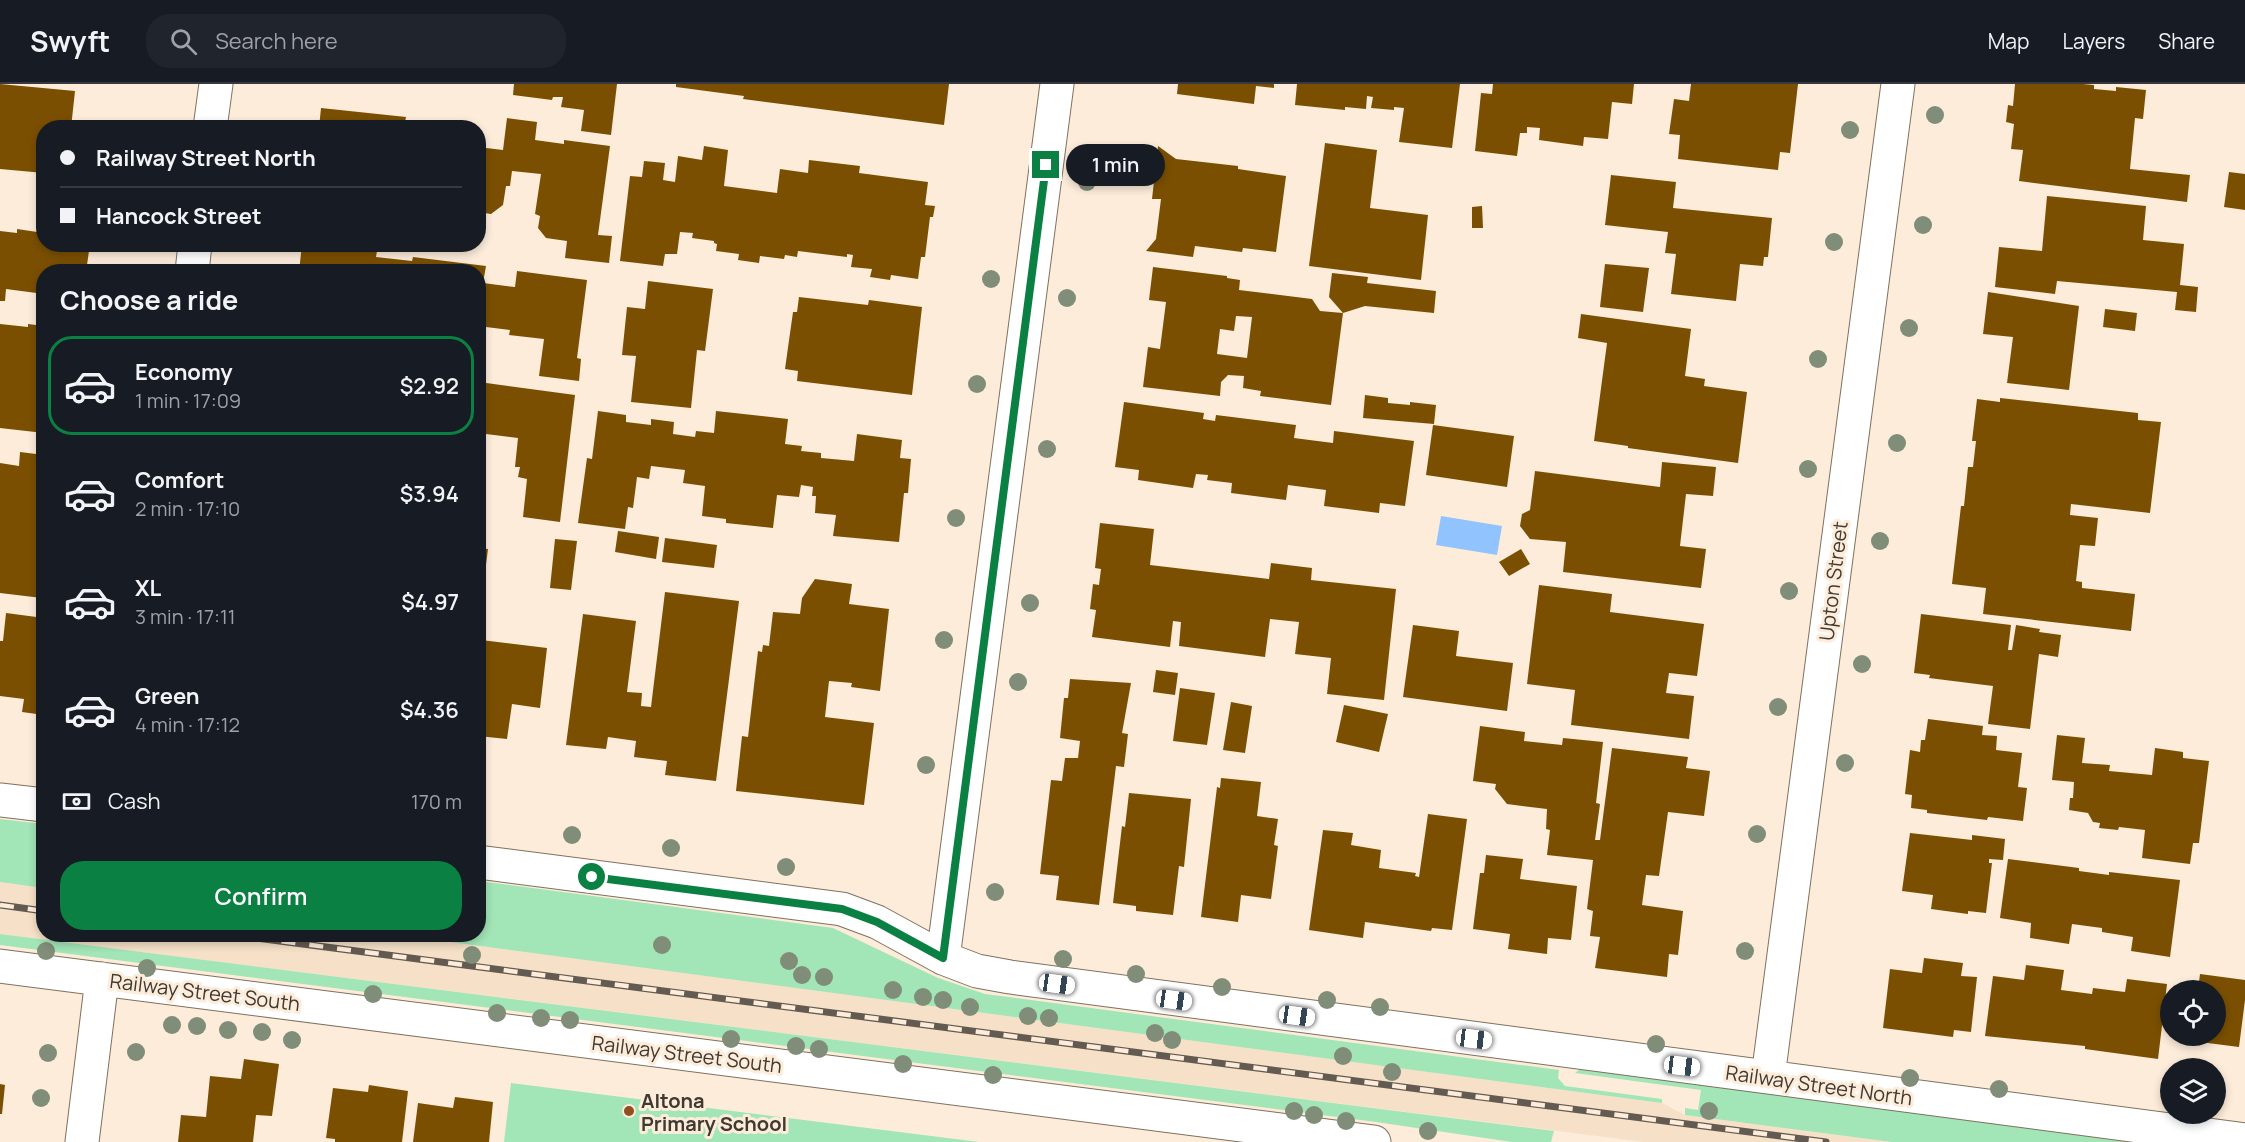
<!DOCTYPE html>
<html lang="en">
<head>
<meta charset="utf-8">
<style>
  :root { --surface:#171b24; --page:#20242c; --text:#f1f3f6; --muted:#9ea1a6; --line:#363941; --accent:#0b8043 }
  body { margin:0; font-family:Manrope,sans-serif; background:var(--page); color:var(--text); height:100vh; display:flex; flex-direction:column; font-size:22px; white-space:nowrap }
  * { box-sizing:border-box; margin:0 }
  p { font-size:20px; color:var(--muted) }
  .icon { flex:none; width:33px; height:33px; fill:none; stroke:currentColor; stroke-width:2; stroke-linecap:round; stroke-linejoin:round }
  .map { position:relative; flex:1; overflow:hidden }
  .details { position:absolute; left:36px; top:180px; width:450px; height:678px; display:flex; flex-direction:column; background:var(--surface); border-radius:24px; box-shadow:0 3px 9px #0003 }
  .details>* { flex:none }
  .banner { position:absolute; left:36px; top:36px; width:450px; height:132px; border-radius:24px; box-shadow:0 3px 9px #0003; display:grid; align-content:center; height:132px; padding:0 24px; background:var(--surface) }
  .tools { position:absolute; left:2160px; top:896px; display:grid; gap:12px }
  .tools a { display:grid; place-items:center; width:66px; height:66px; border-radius:50%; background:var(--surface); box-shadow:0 3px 9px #0003; font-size:30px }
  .end { position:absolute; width:27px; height:27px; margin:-14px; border:8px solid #0b8043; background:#fff; box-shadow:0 0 0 3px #fff }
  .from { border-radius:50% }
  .bubble { position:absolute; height:42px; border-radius:21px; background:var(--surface); box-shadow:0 3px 9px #0003; font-size:20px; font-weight:600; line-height:42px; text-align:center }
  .car { position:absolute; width:18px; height:36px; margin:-18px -9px; border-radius:8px; box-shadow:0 0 4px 2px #0007; background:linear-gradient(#fff 24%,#345 0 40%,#fff 0 76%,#345 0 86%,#fff 0) }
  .banner b { display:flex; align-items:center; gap:21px; height:57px; font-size:22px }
  .banner b+b { border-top:2px solid var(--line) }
  .banner i { width:15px; height:15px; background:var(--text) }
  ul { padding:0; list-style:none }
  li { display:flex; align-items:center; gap:18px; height:99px; margin:0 12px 9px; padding:0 12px; border:3px solid transparent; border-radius:24px }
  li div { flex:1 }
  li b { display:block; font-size:22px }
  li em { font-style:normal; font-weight:600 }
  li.active { border-color:var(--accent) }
  li>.icon { width:54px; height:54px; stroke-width:1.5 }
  h2 { padding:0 24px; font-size:27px; line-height:72px }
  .pay { display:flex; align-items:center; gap:15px; height:66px; padding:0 24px; font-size:22px }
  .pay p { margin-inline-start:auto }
  .cta { display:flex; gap:12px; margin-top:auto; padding:12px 24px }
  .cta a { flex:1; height:69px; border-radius:24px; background:var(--accent); color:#fff; font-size:24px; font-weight:600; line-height:69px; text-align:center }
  header { display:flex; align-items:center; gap:36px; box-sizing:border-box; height:84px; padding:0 30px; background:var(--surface); border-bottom:2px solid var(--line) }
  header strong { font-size:28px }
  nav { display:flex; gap:33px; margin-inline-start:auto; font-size:21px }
  .search { width:420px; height:54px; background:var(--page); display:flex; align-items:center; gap:15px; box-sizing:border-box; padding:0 21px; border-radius:24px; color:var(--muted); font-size:22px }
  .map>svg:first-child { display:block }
</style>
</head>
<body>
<header>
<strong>Swyft</strong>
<div class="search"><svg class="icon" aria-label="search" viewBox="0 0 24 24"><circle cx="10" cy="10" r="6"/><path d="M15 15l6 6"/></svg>Search here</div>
<nav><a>Map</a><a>Layers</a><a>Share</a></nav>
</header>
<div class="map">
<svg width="2245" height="1058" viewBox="0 0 2245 1058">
  <rect width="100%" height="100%" fill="#fdecda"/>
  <!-- built -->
  <path fill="#f6e1c8" d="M0,798L43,804L44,850L397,851L1662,1019L1685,1031L1892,1058H1644L0,850Z"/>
  <!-- green -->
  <path fill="#a2e5b7" d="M0,735L43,740V804L0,798Z
    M479,797L833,844L938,894L985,910L1559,986L1558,994L1565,1002L1662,1015V1019L397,851L478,850Z
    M0,850L1554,1047L1551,1058H1512L1376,1038L0,861Z
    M1580,985L2136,1058H1892L1685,1031V1024L1698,1026L1701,1006L1575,989Z
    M511,999L979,1058H504Z"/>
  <!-- water -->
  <path fill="#91c4fe" d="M1441,432L1502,442L1497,471L1436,461Z"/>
  <!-- building -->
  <path fill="#7a4f01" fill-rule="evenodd" d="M0,0L75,7L71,44H44V89L0,85Z
    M514,0H617L611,51L581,47L584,26L561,23L563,13H553L552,16L513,11Z
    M676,0H949L944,41L743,15L744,12L676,3Z
    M1178,0H1274V4L1256,2L1254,20L1177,10Z
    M1297,0H1460L1452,64L1399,58L1404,24L1394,23V26L1371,24L1373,13L1367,12L1366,25L1345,23V26L1295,21Z
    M1493,0H1634L1632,20L1612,18L1608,55L1584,53L1583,62L1539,56L1540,44L1527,43V49H1520L1517,72L1475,67L1481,9L1492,10Z
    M1691,0H1798L1790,69L1780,68L1778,86L1678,75L1680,51L1669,50L1674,15L1689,17Z
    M2015,0H2083L2094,1V5L2116,7V3L2146,6L2143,35L2135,34L2130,85L2190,91L2187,118L2019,97L2023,66L2011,65L2014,40L2006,38L2008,21L2013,22Z
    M321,24L406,33L405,38H411L410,44H319Z
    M507,34L537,38L535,56L564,60V56L610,62L598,151L612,152L609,179L565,174L567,157L546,154L538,144L540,132L535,130L541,90L512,87L510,102H506L503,121L491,130L478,128V63L503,66Z
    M1325,59L1377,66L1370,124L1428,131L1421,196L1309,182Z
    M704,62L728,66L724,102L777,109L780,85L808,89L809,76L860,82L859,89L928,98L925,121L935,122L933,133H930L925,173H921L918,195L891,191L890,196L870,193L872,185L851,183L853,171L847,170V173L798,167L797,173L785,171L784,175L760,172L759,179L738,176L739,170L716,167L717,160L714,159V157L692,154L693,149L680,148L677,170H665L663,182L620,177L630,92L642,93L644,77L665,79L663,96L675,98L678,72L702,76Z
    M1158,62L1176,75L1238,82V85L1286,92L1276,168L1243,164L1242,168L1195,162L1193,173L1146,167L1156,155L1161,115H1152Z
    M2229,88L2245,90V126L2224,123Z
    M1611,91L1676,98L1673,124L1772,134L1768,173H1764L1763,182L1740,180L1736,217L1671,210L1676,170L1665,169L1668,148L1605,141Z
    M2047,112L2146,122L2143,156L2184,160L2180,201L2198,203L2196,228L2175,226L2177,208L2057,197L2055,210L1995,203L1999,163L2042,167Z
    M1482,122L1483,144H1472V123Z
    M17,145L44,149V160H90L86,188H44V210L6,205L5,217H0V147L17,149Z
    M302,160H327L377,167L376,173L412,177L413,173L486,182L483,199L515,203L517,187L587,196L577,274L581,275L579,297L539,292L544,255L509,251L510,246L478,242V188H299Z
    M1605,180L1649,184L1643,228L1600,223Z
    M1153,183L1227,192V194L1240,196L1239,206L1312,215L1320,227L1343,229L1331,321L1260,312L1261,307L1243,304L1244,292L1228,291L1221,298L1220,312L1143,303L1148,263L1160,265L1166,218L1149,216ZM1236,232L1252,233L1247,274L1217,270L1220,245L1234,247Z
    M1332,189L1368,193L1367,199L1436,207L1434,229L1365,222L1343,229L1329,213Z
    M648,197L713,205L705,267L697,266L691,324L631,318L636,272L622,271L627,223L645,225Z
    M1988,208L2079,222L2069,306L2007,299L2013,253L1983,250Z
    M799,213L868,221L869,216L922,223L912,311L797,297L798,287L785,285L793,228H797Z
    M2105,225L2137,229L2135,247L2103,243Z
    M1581,230L1691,245L1685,292L1705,295L1704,302L1747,308L1738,379L1628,364V362L1594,357L1607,259L1578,254Z
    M0,240L28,243V240L44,242V349L0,344Z
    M479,298L575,311L560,438L523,433L527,395L518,393L520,383H515L518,354L478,349Z
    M1365,311L1388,314V319L1410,321V318L1436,321L1434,340L1363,334Z
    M2000,314L2138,329V336L2161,338L2150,429L2071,420L2070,431L2098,434L2095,462L2080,461L2076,497L2082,498V504L2135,510L2131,547L1983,530L1986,504L1952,500L1961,422H1964L1968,383H1973L1976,357H1972L1977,315L2000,318Z
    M1124,318L1204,329L1203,335L1215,337L1216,331L1296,341L1294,354L1333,359L1334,347L1414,357L1405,422L1380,419L1379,429L1324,422L1326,406L1288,401L1286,416L1231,409L1232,399L1207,396L1208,391L1196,390L1193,404L1138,396L1139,386L1115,383Z
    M598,327L626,331V338L651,341V335L674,338L673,350L695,353L696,347L714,349L716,327L788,335L785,360L802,362L801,367L821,369V374L854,377L857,350L902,356L900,374L911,375L908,409H904L899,458L833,452L836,431L815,429L816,412H812L813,403L801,401L799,413L777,411L773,444L726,439V435L702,432L705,402L683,399L685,386L651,382L649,395L637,393L633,424L628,423L625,445L578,439L587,374L592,375Z
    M1433,341L1514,352L1507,403L1426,391Z
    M20,368L44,371L42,514L0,509V379L19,382Z
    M1662,378L1716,383L1713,412L1686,410L1680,462L1706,465L1701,504L1563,488L1566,458L1530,455L1520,442L1522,430L1530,426L1535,387L1660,403Z
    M1100,439L1154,445L1150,481L1269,495L1271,479L1312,484L1311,496L1396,505L1384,616L1327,610L1331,574L1295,570L1299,538L1270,535L1265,573L1179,562L1181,538L1173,537L1170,563L1092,553L1096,526L1090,525L1093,500L1099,501L1101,485L1095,484Z
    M618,447L659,453L656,475L615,468Z
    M665,454L717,461L714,484L662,478Z
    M555,455L577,457L571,506L550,504Z
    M478,464L488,465L480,528H478Z
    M1521,465L1530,480L1509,492L1499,478Z
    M815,495L852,500L849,520L889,525L880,607L851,603L852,599L829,597L825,633L874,639L864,721L736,707L742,652L748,653L758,567L762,568L763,561L769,562L773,528L800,530L802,514Z
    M1539,501L1612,510L1610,528L1704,540L1697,592L1669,589L1666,609L1694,612L1689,655L1571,641L1575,606L1527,600Z
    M665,508L739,517L716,697L665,691L667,677L634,673L636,657L608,653L606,665L566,661L583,530L636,537L627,608L642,609L641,622L651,623Z
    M6,529L44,534V631L22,628L24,615L0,612V557H3Z
    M1921,530L2011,541L2008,566H2012L2016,541L2040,545L2039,548L2061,551L2058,573L2039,570L2030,645L1988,640L1993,602L1929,594L1930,591L1914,589Z
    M1413,541L1459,547L1456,572L1513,579L1507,627L1403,613Z
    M481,556L547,564L540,624L512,620L507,655L478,652V578Z
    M1156,586L1178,589L1175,611L1153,608Z
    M1070,595L1131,599L1122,649L1128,650L1124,683L1116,682L1099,821L1056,816L1059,792L1040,790L1051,696L1062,697L1065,674H1078L1080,657L1060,654L1064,614H1068Z
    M1180,604L1215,609L1207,661L1173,657Z
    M1231,618L1252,622L1245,669L1223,666Z
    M1344,621L1388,630L1379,668L1336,658Z
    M1928,635L1983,642L1982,651L1997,652L1996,666L2022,669L2018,703L2027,704L2023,737L1988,733L1987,736L1927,729V726L1911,724L1912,711L1905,710L1910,666L1920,668L1921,656H1925Z
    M1480,642L1525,648L1524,657L1562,661L1563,654L1603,658L1596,719L1600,720L1595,756H1600L1612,664L1688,673L1686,684L1710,687L1704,732L1668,728L1659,792L1646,791L1642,821L1683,827L1678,871L1669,870L1667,893L1595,884L1600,853L1590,852L1593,827L1587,825L1593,776L1547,771L1550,746L1546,745L1547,725L1507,720L1495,705L1496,700L1473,697Z
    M2057,651L2085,654L2082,679L2110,681L2109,687L2152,691L2155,664L2183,668V674L2209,677L2199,759H2193L2190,780L2142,774L2145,746L2119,743L2118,746L2099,744L2100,739L2093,738L2088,729L2069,726L2070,714H2073L2074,698L2052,696Z
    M1221,694L1261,698L1257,732L1278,735L1274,761L1278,762L1271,815L1241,811L1238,838L1201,833L1217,703L1220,704Z
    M1129,709L1191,715L1184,783L1179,782L1173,831L1136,827V822L1113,819L1122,742L1125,743Z
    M1428,730L1467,735L1452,846L1432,844L1431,847L1365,838L1363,854L1309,846L1323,746L1353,749L1351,761L1381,766L1379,784L1416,789L1415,792L1419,793Z
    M1910,749L1972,756V751L2005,755L2003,776L1989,775V779H1992L1986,829L1968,827V830L1931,825L1933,811L1902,807Z
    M1486,771L1523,775L1520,795L1577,802L1571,856L1548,854L1547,870L1508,865L1510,850L1473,845L1480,789H1484Z
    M2008,775L2079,784V787L2109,791V788L2180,796L2170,873L2131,867L2133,853L2102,848V844L2072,840L2069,860L2030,854L2031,839L2000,834Z
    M1924,874L1963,879L1961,892L1977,893L1971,948L1954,946L1953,953L1883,944L1890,885L1922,889Z
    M2026,881L2064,886L2061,906L2092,910L2093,904L2125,908L2127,895L2167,900L2158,975L2085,965V962L1985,952L1993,892L2024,896Z
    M2200,890L2245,896V916L2239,963L2192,957V951H2216V906H2198Z
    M244,975L279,980L272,1032L256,1031L253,1058H178L181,1031L206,1033L210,992L241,995Z
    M0,1000L5,1001L2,1030H0Z
    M369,1001L408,1007L402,1058H335V1055L326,1054L333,1004L368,1008Z
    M455,1013L493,1018L489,1058H413L418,1019L453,1024Z"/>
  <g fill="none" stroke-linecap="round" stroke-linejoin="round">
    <defs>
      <path id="street" d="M210,44L216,0
        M192,188L195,160
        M0,716L44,721
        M478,778L842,825L877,838L943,874L977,887L1010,893L2245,1056
        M943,874L1057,0
        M0,882L1374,1058
        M1768,993L1898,0
        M82,1058L102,895"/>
    </defs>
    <!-- street casing -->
    <use href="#street" stroke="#7f705f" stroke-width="35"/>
    <!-- street -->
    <use href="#street" stroke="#fff" stroke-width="33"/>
    <defs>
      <path id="rail" d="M0,821L44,827
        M226,850L1826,1058"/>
    </defs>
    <!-- rail casing -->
    <use href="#rail" stroke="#635a51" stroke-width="7"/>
    <!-- rail -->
    <use href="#rail" stroke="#fdecda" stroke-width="4.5" stroke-dasharray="14" stroke-linecap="butt"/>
  </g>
  <!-- trees -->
  <g fill="#808d78">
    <circle cx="1935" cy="31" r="9"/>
    <circle cx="1850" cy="46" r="9"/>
    <circle cx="1087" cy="98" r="9"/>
    <circle cx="1923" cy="141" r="9"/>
    <circle cx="1834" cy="158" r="9"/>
    <circle cx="991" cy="195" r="9"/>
    <circle cx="1067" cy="214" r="9"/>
    <circle cx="1909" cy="244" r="9"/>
    <circle cx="1818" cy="275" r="9"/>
    <circle cx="977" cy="300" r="9"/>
    <circle cx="1897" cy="359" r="9"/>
    <circle cx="1047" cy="365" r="9"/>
    <circle cx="1808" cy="385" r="9"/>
    <circle cx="956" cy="434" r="9"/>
    <circle cx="1880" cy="457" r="9"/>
    <circle cx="1789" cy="507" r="9"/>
    <circle cx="1030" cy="519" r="9"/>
    <circle cx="944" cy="556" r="9"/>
    <circle cx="1862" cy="580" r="9"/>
    <circle cx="1018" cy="598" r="9"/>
    <circle cx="1778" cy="623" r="9"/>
    <circle cx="1845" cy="679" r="9"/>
    <circle cx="926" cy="681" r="9"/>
    <circle cx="1757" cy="750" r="9"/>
    <circle cx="572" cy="751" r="9"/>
    <circle cx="671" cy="764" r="9"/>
    <circle cx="786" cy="783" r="9"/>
    <circle cx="995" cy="808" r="9"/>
    <circle cx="662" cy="861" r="9"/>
    <circle cx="46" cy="867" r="9"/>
    <circle cx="1745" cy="867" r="9"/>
    <circle cx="472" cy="871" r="9"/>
    <circle cx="1063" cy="875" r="9"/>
    <circle cx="789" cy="877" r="9"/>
    <circle cx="147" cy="884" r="9"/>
    <circle cx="1136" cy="890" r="9"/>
    <circle cx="802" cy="891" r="9"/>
    <circle cx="824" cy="893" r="9"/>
    <circle cx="1222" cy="903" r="9"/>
    <circle cx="893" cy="906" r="9"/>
    <circle cx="373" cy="910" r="9"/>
    <circle cx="923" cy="913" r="9"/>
    <circle cx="943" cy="916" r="9"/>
    <circle cx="1327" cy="916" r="9"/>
    <circle cx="970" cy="923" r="9"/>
    <circle cx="1380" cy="923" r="9"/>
    <circle cx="497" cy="929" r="9"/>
    <circle cx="1028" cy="932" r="9"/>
    <circle cx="541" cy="934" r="9"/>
    <circle cx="1049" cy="934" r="9"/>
    <circle cx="570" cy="936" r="9"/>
    <circle cx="172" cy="941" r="9"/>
    <circle cx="197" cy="942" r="9"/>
    <circle cx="228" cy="946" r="9"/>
    <circle cx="262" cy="948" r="9"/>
    <circle cx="1155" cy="949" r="9"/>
    <circle cx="731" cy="955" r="9"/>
    <circle cx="292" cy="956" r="9"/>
    <circle cx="1172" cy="956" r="9"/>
    <circle cx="1656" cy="960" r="9"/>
    <circle cx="796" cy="962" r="9"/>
    <circle cx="819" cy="965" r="9"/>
    <circle cx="136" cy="968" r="9"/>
    <circle cx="48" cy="969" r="9"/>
    <circle cx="1343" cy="972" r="9"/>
    <circle cx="903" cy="980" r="9"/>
    <circle cx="1392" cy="988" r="9"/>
    <circle cx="993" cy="991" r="9"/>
    <circle cx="1910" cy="994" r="9"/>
    <circle cx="1999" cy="1005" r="9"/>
    <circle cx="41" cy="1014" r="9"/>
    <circle cx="1294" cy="1027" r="9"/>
    <circle cx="1709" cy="1027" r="9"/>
    <circle cx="1314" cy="1031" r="9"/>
    <circle cx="1346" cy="1037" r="9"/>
    <circle cx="1428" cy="1047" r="9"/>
  </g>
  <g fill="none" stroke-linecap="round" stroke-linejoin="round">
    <!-- route -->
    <path stroke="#0b8043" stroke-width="8" d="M592,793L842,825L877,838L943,874L1046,81"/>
  </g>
  <!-- markers -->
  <circle fill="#914e1e" stroke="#fdecda" stroke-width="2" cx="629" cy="1027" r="6"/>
  <g text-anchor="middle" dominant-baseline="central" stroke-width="6" stroke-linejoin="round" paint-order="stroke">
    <!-- street labels -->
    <g font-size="20" fill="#403932" stroke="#fdecda">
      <text transform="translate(1833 497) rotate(-83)">Upton Street</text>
      <text transform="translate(205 908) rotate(7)">Railway Street South</text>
      <text transform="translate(687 970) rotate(7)">Railway Street South</text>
      <text transform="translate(1819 1001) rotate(8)">Railway Street North</text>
    </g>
    <!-- poi labels -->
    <g font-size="20" font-weight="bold" fill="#403932" stroke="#fdecda" text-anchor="start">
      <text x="641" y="1016">Altona<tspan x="641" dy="23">Primary School</tspan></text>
    </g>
  </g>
</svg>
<div class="tools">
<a><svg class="icon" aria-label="locate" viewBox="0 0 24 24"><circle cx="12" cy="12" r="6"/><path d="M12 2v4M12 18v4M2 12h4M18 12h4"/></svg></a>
<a><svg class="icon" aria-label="layers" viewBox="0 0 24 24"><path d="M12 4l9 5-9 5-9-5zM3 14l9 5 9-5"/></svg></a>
</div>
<i class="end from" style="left:592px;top:793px"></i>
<i class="end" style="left:1046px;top:81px"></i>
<div class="bubble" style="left:1066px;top:60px;width:99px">1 min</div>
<i class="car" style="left:1057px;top:900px;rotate:98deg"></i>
<i class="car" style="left:1174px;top:916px;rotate:98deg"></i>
<i class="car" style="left:1297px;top:932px;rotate:98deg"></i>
<i class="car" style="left:1474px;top:955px;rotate:97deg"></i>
<i class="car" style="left:1682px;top:982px;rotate:97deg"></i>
<div class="banner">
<b><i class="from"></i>Railway Street North</b>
<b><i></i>Hancock Street</b>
</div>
<section class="details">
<h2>Choose a ride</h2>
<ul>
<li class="active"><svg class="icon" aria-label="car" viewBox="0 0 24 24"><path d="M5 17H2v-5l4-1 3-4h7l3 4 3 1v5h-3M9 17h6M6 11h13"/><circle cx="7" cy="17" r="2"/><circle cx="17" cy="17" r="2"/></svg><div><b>Economy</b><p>1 min · 17:09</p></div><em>$2.92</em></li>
<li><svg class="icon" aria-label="car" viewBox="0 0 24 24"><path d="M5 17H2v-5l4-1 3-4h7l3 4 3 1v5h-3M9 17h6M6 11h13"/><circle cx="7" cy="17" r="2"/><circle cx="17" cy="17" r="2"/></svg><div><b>Comfort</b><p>2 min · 17:10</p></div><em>$3.94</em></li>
<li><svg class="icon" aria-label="car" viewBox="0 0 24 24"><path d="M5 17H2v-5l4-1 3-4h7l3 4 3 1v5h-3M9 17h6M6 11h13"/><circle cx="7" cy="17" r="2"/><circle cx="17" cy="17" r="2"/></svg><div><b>XL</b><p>3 min · 17:11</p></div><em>$4.97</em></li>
<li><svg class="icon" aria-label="car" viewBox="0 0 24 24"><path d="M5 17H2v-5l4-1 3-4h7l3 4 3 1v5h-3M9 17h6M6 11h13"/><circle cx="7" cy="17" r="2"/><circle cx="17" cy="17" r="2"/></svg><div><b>Green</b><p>4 min · 17:12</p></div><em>$4.36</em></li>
</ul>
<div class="pay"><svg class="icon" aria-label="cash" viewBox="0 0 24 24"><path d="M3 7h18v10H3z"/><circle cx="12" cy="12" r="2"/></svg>Cash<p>170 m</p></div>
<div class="cta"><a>Confirm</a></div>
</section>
</div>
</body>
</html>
